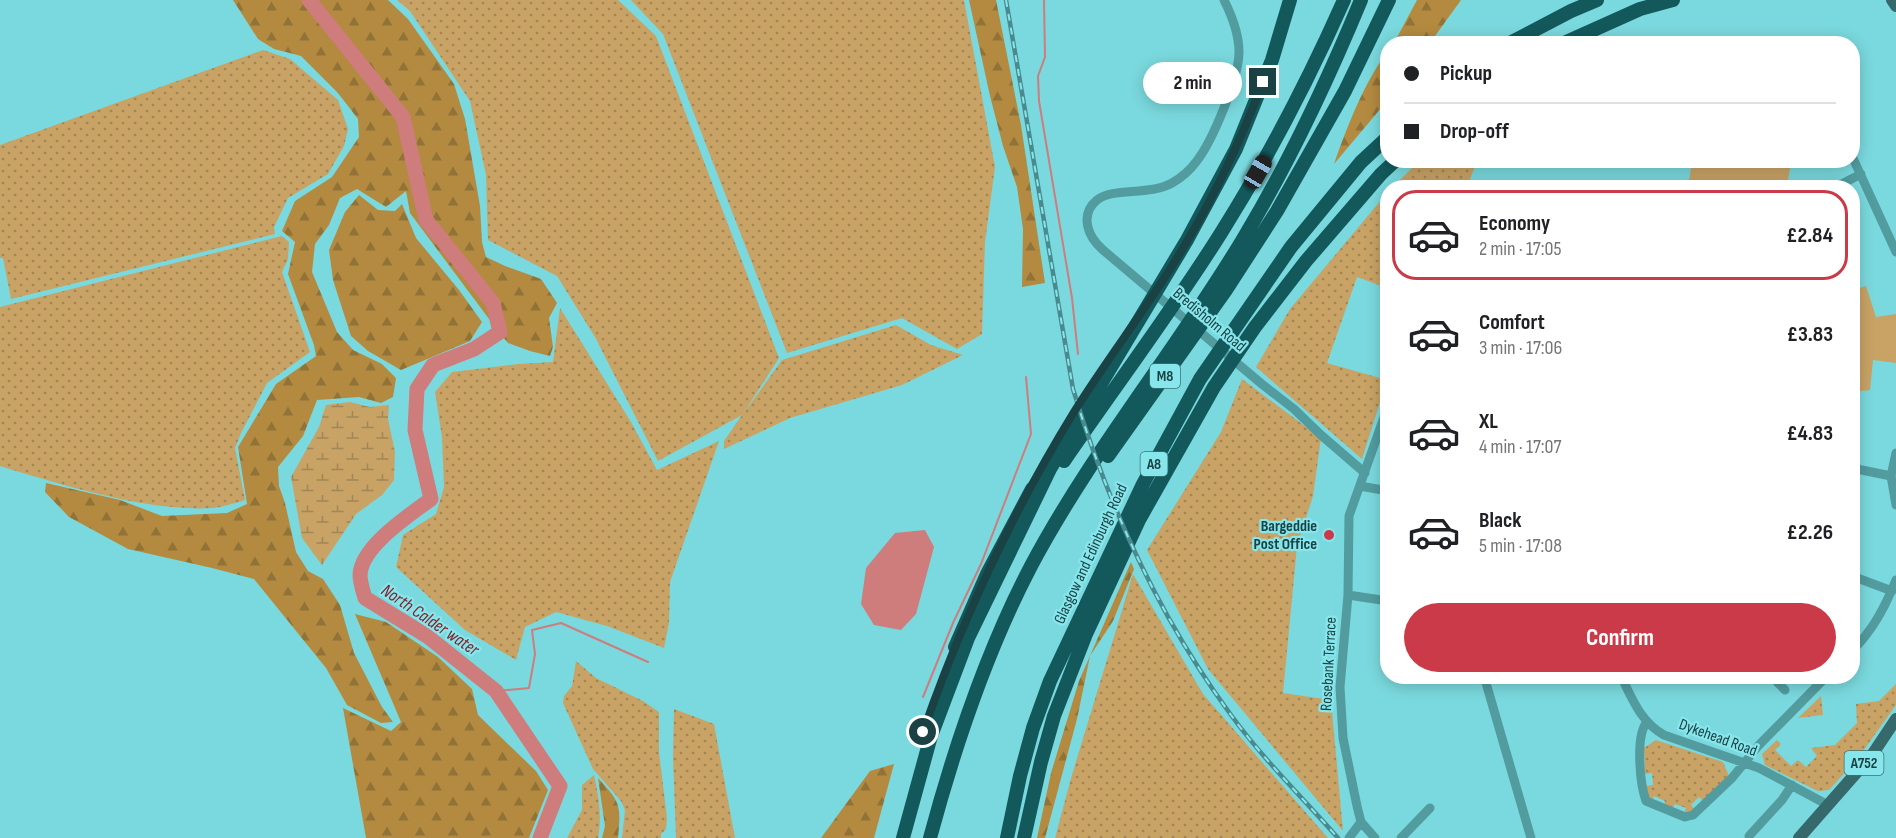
<!DOCTYPE html>
<html lang="en">
<head>
<meta charset="utf-8">
<style>
  :root { --surface:#fff; --page:#f2f2f2; --text:#202124; --muted:#757577; --line:#e0e0e0; --accent:#ca3a48 }
  body { margin:0; font-family:"Sofia Sans Condensed",sans-serif; background:var(--page); color:var(--text); height:100vh; display:flex; flex-direction:column; font-size:22px; white-space:nowrap }
  * { box-sizing:border-box; margin:0 }
  p { font-size:20px; color:var(--muted) }
  .icon { flex:none; width:33px; height:33px; fill:none; stroke:currentColor; stroke-width:2; stroke-linecap:round; stroke-linejoin:round }
  .map { position:relative; flex:1; overflow:hidden }
  .drawer { position:absolute; left:1380px; top:180px; width:480px; height:504px; display:flex; flex-direction:column; background:var(--surface); border-radius:24px; box-shadow:0 3px 15px #0003 }
  .drawer>* { flex:none }
  .banner { position:absolute; left:1380px; top:36px; width:480px; height:132px; border-radius:24px; box-shadow:0 3px 15px #0003; display:grid; align-content:center; height:132px; padding:0 24px; background:var(--surface) }
  .end { position:absolute; width:27px; height:27px; margin:-14px; border:8px solid #1a4244; background:#fff; box-shadow:0 0 0 3px #fff }
  .from { border-radius:50% }
  .bubble { position:absolute; height:42px; border-radius:21px; background:var(--surface); box-shadow:0 3px 15px #0003; font-size:20px; font-weight:700; line-height:42px; text-align:center }
  .car { position:absolute; width:18px; height:36px; margin:-18px -9px; border-radius:8px; box-shadow:0 0 4px 2px #0007; background:linear-gradient(#222 24%,#8ab4d8 0 40%,#222 0 76%,#8ab4d8 0 86%,#222 0) }
  .banner b { display:flex; align-items:center; gap:21px; height:57px; font-size:22px }
  .banner b+b { border-top:2px solid var(--line) }
  .banner i { width:15px; height:15px; background:var(--text) }
  ul { padding:10px 0 0; list-style:none }
  li { display:flex; align-items:center; gap:18px; height:90px; margin:0 12px 9px; padding:0 12px; border:3px solid transparent; border-radius:24px }
  li div { flex:1 }
  li b { display:block; font-size:22px }
  li em { font-style:normal; font-weight:700 }
  li.active { border-color:var(--accent) }
  li>.icon { width:54px; height:54px; stroke-width:1.5 }
  .action { display:flex; gap:12px; margin-top:auto; padding:12px 24px }
  .action a { flex:1; height:69px; border-radius:36px; background:var(--accent); color:#fff; font-size:24px; font-weight:700; line-height:69px; text-align:center }
  .map>svg:first-child { display:block }
</style>
</head>
<body>
<div class="map">
<svg width="1896" height="838" viewBox="0 0 1896 838">
  <defs>
    <pattern id="grass-dots" width="8" height="8" patternUnits="userSpaceOnUse" patternTransform="scale(1.5)"><rect width="8" height="8" fill="#c8a365"/><path d="M2 2h.1M6 6h.1" fill="none" stroke="#a28655" stroke-width="1.8" stroke-linecap="round"/></pattern>
    <pattern id="forest-firs" width="22" height="20" patternUnits="userSpaceOnUse" patternTransform="scale(1.5)"><rect width="22" height="20" fill="#b38a40"/><path d="M5 1l3.5 6h-7zM16 11l3.5 6h-7z" fill="#917237"/></pattern>
    <pattern id="wetland-marsh" width="20" height="14" patternUnits="userSpaceOnUse" patternTransform="scale(1.5)"><rect width="20" height="14" fill="#c8a365"/><path d="M1 5h8M5 5V1M11 12h8M15 12V8" fill="none" stroke="#a28655"/></pattern>
  </defs>
  <rect width="100%" height="100%" fill="#7ad9de"/>
  <!-- grass -->
  <path fill="url(#grass-dots)" d="M397,0H618L656,36L779,358L743,414L782,360L896,325L931,345L963,355L902,385L790,418L724,449V441L742,415L658,461L595,337L557,276L488,240L486,175L470,101L410,11Z
    M631,0H964L995,167L985,242L982,334L957,349L902,318L787,353L663,34Z
    M263,50L290,59L338,100L348,129L344,146L328,174L288,198L274,227L275,234L11,299L3,258H0V145Z
    M1420,160H1477V161L1467,187H1393Z
    M1387,193V288L1357,277L1327,363L1387,380L1362,459L1256,367L1290,309Z
    M282,236L289,242L288,259L282,272L310,352L267,383L241,433L235,448L245,500C235,503 223,507 213,508C147,512 63,485 0,466V307Z
    M560,308L631,422L657,470L719,441L670,582L669,623L664,648L607,626L556,612L525,627L516,660L465,630L396,567L403,535L436,514L444,487L442,437L435,392L452,372L519,364L553,362Z
    M1242,379L1321,438L1313,496L1297,546L1283,693L1331,700L1343,831L1208,669L1147,550L1221,432Z
    M1133,574L1203,694L1328,838H1055L1071,778Z
    M576,661L596,678L643,701L659,712V752L667,818L666,829L661,834V838H622L625,810L621,801L593,769L563,703L564,696L572,686Z
    M1896,684V705L1858,758L1829,790L1818,791L1765,765L1762,754L1777,740L1781,744L1775,750L1791,766L1798,760L1806,767L1817,756L1811,748L1835,745L1857,723L1856,704L1879,701Z
    M1821,696L1823,715L1798,718Z
    M674,709L714,724L735,838H676L673,757Z
    M1656,740L1723,762L1729,776L1704,802L1699,797L1691,805L1695,810L1684,814L1686,808L1675,804L1672,810L1664,807L1665,801L1654,796L1652,803L1648,801L1646,786L1653,785L1652,773L1645,774L1644,748Z
    M594,775C599,796 602,817 598,838H567L582,810V785Z"/>
  <!-- forest -->
  <path fill="url(#forest-firs)" d="M233,0H388L408,19L454,84L465,119L480,206L482,242L486,257L505,266L541,279L557,303L549,318L553,347L550,356L530,351L508,343L492,323L410,213L406,191L386,207L357,189L340,198L329,225L315,244L312,272L337,332L353,350L382,364L396,378L393,397L381,403L359,397L317,400L303,436L278,467L279,486L285,503L296,552L308,571L323,579L340,605L354,653L382,707L393,722L381,723L347,705L326,668L254,579L212,568L128,549L69,517L45,492L46,483L120,500L162,516L227,513L247,504L238,447L276,384L316,356L314,345L288,274L295,242L282,231L295,201L332,177L359,137L358,119L338,93L301,56L274,49L258,39Z
    M969,0H996L1021,125L1045,283L1022,287L1023,229L1017,187L1003,146L990,96Z
    M1417,0H1461L1430,43H1394Z
    M1387,52V101L1334,164C1347,127 1364,83 1387,52Z
    M359,195L378,210L395,211L402,204L416,238L459,290L482,322L470,341L401,370L368,351L351,336L333,280L329,250L345,212Z
    M1131,562L1134,569L1113,621L1090,656L1077,719L1045,838H1037L1051,773L1079,681Z
    M355,614L386,622L438,657L472,689L478,715L536,771L548,790L529,838H366L343,708L391,731L401,722Z
    M894,764L874,838H821L870,771Z
    M598,778C621,803 621,805 618,838H602L605,826Z"/>
  <!-- wetland -->
  <path fill="url(#wetland-marsh)" d="M350,402L370,407L389,405L388,419L395,452L394,480L382,495L356,514L322,565L302,538L291,477L319,427L326,405Z"/>
  <!-- park -->
  <path fill="#c8a365" d="M1692,161V160L1791,161L1787,187H1688Z
    M1866,286L1876,317L1896,314V363L1873,360L1870,390L1853,392V290Z"/>
  <!-- water -->
  <path fill="#cf7c7c" d="M925,530L934,547L916,614L901,630L874,625L861,604L866,568L895,533Z"/>
  <g fill="none" stroke-linecap="round" stroke-linejoin="round">
    <!-- stream -->
    <path stroke="#cf7c7c" stroke-width="2" d="M1044,0L1045,57L1038,76L1039,101L1072,298L1078,354
      M496,691L529,688L535,654L532,630L561,623L648,662
      M923,697L953,623L981,564L1031,434L1026,377"/>
    <!-- river -->
    <path stroke="#cf7c7c" stroke-width="15" d="M309,0L403,117L426,220L493,303L500,332L474,349L433,365L417,389L415,430L431,499C410,515 361,546 360,575C360,582 363,591 365,598L427,636L496,691L560,786L540,838"/>
    <!-- minor -->
    <path stroke="#529c9f" stroke-width="9" d="M1224,0C1232,16 1239,34 1239,52C1239,78 1212,142 1196,162C1190,170 1181,178 1172,183C1149,196 1113,187 1097,200C1079,215 1088,237 1103,250L1263,385L1294,409L1321,435L1365,473
      M1852,156L1896,252
      M1834,188L1861,174
      M1896,453L1891,476L1896,505
      M1852,468L1891,476
      M1360,486L1388,491
      M1852,521H1853
      M1852,576L1892,591
      M1348,595L1388,601
      M1852,651C1873,630 1885,607 1896,580
      M1484,676L1531,838
      M1621,676C1632,699 1641,722 1664,735L1759,768L1828,805
      M1771,676L1785,690
      M1647,722C1635,736 1640,784 1646,801L1685,817L1693,815L1732,778L1759,745L1827,676
      M1749,836L1782,800L1792,785
      M1349,838L1361,822
      M1375,838L1361,822L1357,806L1343,738L1340,687L1348,595L1349,516L1388,406
      M1401,838L1430,808"/>
    <!-- major -->
    <path stroke="#35696b" stroke-width="12" d="M1892,0L1896,6
      M1799,838L1872,755L1896,719"/>
    <!-- highway -->
    <path stroke="#13595c" stroke-width="14" d="M1508,44L1571,11L1597,0
      M1562,44L1640,9L1673,0
      M1108,456L1226,290L1277,211L1345,91L1389,0
      M1064,461C1116,385 1172,311 1221,233C1268,158 1308,81 1344,0
      M955,647L987,574L1032,489
      M903,838L931,736L968,638L1050,469L1187,240L1236,149L1272,60L1290,0
      M930,838C955,745 986,652 1031,566C1092,451 1176,351 1243,239C1289,163 1327,82 1361,0
      M1007,838L1020,776L1033,728L1050,681L1143,484L1200,379L1291,247L1361,162L1388,137
      M1024,838L1041,762L1054,716L1086,634L1139,520L1214,387L1255,327L1306,261L1381,174L1396,160"/>
    <defs>
      <path id="rail" d="M1006,0L1073,389C1108,505 1159,617 1231,715C1263,759 1302,797 1338,838"/>
    </defs>
    <!-- rail casing -->
    <use href="#rail" stroke="#488a8d" stroke-width="4.5"/>
    <!-- rail -->
    <use href="#rail" stroke="#87e6eb" stroke-width="2" stroke-dasharray="7" stroke-linecap="butt"/>
  </g>
  <g fill="none" stroke-linecap="round" stroke-linejoin="round">
    <!-- route -->
    <path stroke="#1a4244" stroke-width="8" d="M923,732C962,620 1012,513 1074,412C1102,367 1134,325 1163,280C1203,219 1237,151 1263,82"/>
  </g>
  <!-- markers -->
  <circle fill="#ca3a48" stroke="#87e6eb" stroke-width="2" cx="1329" cy="535" r="6"/>
  <g text-anchor="middle" dominant-baseline="central" stroke-width="4.5" stroke-linejoin="round" paint-order="stroke">
    <!-- shield labels -->
    <g fill="#87e6eb" stroke="#3b7376" stroke-width="1.5">
      <rect x="1150" y="364" width="30" height="24" rx="4.5"/>
      <rect x="1140.5" y="452" width="27" height="24" rx="4.5"/>
      <rect x="1844.5" y="751" width="39" height="24" rx="4.5"/>
    </g>
    <g font-size="15" font-weight="bold" fill="#1a4244">
      <text x="1165" y="376">M8</text>
      <text x="1154" y="464">A8</text>
      <text x="1864" y="763">A752</text>
    </g>
    <!-- street labels -->
    <g font-size="16" fill="#1a4244" stroke="#87e6eb">
      <text transform="translate(1209 320) rotate(40)">Bredisholm Road</text>
      <text transform="translate(1091 554) rotate(-65)">Glasgow and Edinburgh Road</text>
      <text transform="translate(1329 664) rotate(-87)">Rosebank Terrace</text>
      <text transform="translate(1718 738) rotate(20)">Dykehead Road</text>
    </g>
    <!-- poi labels -->
    <g font-size="16" font-weight="bold" fill="#1a4244" stroke="#87e6eb" text-anchor="end">
      <text x="1317" y="526">Bargeddie<tspan x="1317" dy="18">Post Office</tspan></text>
    </g>
    <!-- water labels -->
    <g font-size="18" font-style="italic" fill="#83202a" stroke="#87e6eb">
      <text transform="translate(430 620) rotate(34)">North Calder water</text>
    </g>
  </g>
</svg>
<i class="end from" style="left:923px;top:732px"></i>
<i class="end" style="left:1263px;top:82px"></i>
<div class="bubble" style="left:1143px;top:62px;width:99px">2 min</div>
<i class="car" style="left:1258px;top:172px;rotate:30deg"></i>
<div class="banner">
<b><i class="from"></i>Pickup</b>
<b><i></i>Drop-off</b>
</div>
<section class="drawer">
<ul>
<li class="active"><svg class="icon" aria-label="car" viewBox="0 0 24 24"><path d="M5 17H2v-5l4-1 3-4h7l3 4 3 1v5h-3M9 17h6M6 11h13"/><circle cx="7" cy="17" r="2"/><circle cx="17" cy="17" r="2"/></svg><div><b>Economy</b><p>2 min · 17:05</p></div><em>£2.84</em></li>
<li><svg class="icon" aria-label="car" viewBox="0 0 24 24"><path d="M5 17H2v-5l4-1 3-4h7l3 4 3 1v5h-3M9 17h6M6 11h13"/><circle cx="7" cy="17" r="2"/><circle cx="17" cy="17" r="2"/></svg><div><b>Comfort</b><p>3 min · 17:06</p></div><em>£3.83</em></li>
<li><svg class="icon" aria-label="car" viewBox="0 0 24 24"><path d="M5 17H2v-5l4-1 3-4h7l3 4 3 1v5h-3M9 17h6M6 11h13"/><circle cx="7" cy="17" r="2"/><circle cx="17" cy="17" r="2"/></svg><div><b>XL</b><p>4 min · 17:07</p></div><em>£4.83</em></li>
<li><svg class="icon" aria-label="car" viewBox="0 0 24 24"><path d="M5 17H2v-5l4-1 3-4h7l3 4 3 1v5h-3M9 17h6M6 11h13"/><circle cx="7" cy="17" r="2"/><circle cx="17" cy="17" r="2"/></svg><div><b>Black</b><p>5 min · 17:08</p></div><em>£2.26</em></li>
</ul>
<div class="action"><a>Confirm</a></div>
</section>
</div>
</body>
</html>
